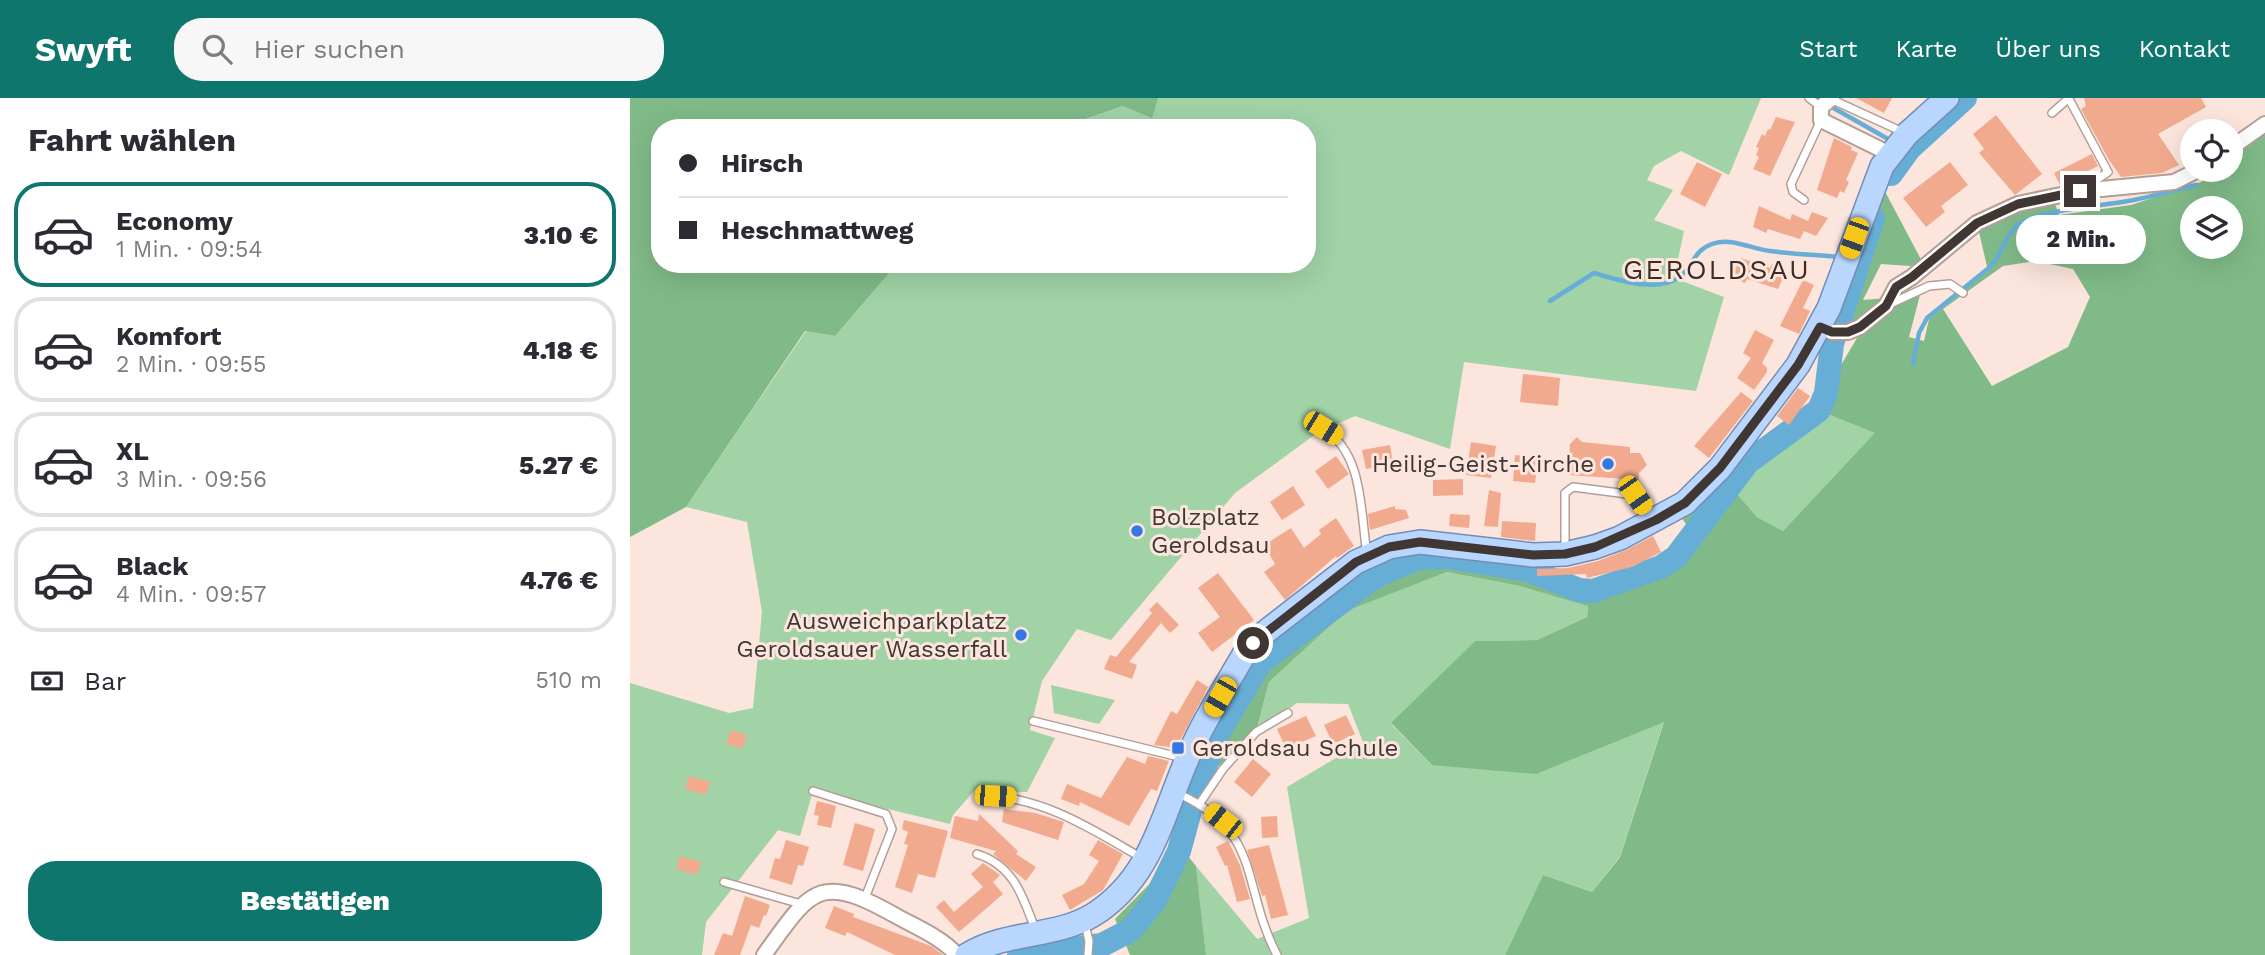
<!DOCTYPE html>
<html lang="de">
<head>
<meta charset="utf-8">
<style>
  :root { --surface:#fff; --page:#f7f7f7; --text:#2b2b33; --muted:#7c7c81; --line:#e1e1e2; --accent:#0f766e }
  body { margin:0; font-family:"Work Sans",sans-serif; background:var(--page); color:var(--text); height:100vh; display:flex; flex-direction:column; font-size:26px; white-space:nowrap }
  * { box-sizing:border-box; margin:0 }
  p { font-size:23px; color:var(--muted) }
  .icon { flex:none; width:38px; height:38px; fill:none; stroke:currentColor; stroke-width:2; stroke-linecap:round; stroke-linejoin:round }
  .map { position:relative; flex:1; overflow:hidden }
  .side { display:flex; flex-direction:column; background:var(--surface); width:630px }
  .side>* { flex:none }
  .banner { position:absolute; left:21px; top:21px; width:665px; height:154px; border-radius:28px; box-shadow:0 7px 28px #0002; display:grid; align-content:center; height:154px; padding:0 28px; background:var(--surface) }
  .controls { position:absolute; left:1550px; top:21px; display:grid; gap:14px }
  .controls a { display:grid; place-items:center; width:63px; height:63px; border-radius:50%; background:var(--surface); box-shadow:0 7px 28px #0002; font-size:35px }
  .end { position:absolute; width:32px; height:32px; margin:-16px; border:9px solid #403734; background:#fff; box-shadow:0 0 0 4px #fff }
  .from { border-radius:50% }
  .bubble { position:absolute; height:49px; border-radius:24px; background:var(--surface); box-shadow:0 7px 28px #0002; font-size:23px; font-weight:800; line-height:49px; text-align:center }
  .car { position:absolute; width:21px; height:42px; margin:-21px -10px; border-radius:9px; box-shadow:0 0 5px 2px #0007; background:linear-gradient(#f5c518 24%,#345 0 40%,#f5c518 0 76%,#345 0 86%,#f5c518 0) }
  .banner b { display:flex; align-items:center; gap:24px; height:66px; font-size:26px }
  .banner b+b { border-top:2px solid var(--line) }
  .banner i { width:18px; height:18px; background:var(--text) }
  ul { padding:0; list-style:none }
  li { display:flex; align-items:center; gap:21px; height:105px; margin:0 14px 10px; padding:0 14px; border:4px solid var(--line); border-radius:28px }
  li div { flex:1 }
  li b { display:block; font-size:26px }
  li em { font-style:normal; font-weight:800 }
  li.selected { border-color:var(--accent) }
  li>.icon { width:63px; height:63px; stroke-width:1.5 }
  h2 { padding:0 28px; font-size:32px; line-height:84px }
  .pay { display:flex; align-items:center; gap:18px; height:77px; padding:0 28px; font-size:26px }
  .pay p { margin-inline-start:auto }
  .button { display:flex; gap:14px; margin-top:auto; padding:14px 28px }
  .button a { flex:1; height:80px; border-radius:28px; background:var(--accent); color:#fff; font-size:28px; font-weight:800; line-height:80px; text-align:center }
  header { display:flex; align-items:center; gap:42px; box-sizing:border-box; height:98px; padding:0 35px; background:var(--accent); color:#fff }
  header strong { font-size:33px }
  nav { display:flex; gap:38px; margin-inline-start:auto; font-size:24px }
  .search { width:490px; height:63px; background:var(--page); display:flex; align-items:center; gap:18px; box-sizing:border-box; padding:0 24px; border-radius:28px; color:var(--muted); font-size:26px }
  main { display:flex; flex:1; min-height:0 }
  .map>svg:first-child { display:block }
</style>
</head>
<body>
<header>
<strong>Swyft</strong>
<div class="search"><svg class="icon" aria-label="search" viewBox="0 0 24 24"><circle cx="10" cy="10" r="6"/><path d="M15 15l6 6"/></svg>Hier suchen</div>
<nav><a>Start</a><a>Karte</a><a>Über uns</a><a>Kontakt</a></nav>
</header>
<main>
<section class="side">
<h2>Fahrt wählen</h2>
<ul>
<li class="selected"><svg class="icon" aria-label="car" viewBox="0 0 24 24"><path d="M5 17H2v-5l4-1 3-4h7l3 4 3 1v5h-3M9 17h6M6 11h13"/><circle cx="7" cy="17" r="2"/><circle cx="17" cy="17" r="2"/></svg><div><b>Economy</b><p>1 Min. · 09:54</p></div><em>3.10 €</em></li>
<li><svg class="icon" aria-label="car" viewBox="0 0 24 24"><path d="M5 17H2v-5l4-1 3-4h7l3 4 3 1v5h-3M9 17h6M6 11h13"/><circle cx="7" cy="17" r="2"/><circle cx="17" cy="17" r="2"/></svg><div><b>Komfort</b><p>2 Min. · 09:55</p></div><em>4.18 €</em></li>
<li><svg class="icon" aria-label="car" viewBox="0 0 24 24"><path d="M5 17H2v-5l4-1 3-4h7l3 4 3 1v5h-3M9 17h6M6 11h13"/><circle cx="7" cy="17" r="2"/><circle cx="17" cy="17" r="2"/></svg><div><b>XL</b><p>3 Min. · 09:56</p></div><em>5.27 €</em></li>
<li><svg class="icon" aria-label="car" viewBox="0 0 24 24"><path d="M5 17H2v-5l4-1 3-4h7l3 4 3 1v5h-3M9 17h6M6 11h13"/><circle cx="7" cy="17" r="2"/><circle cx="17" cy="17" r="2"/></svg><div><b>Black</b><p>4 Min. · 09:57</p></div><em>4.76 €</em></li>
</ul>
<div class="pay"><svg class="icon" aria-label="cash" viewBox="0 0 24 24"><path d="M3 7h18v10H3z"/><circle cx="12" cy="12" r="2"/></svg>Bar<p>510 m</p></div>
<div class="button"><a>Bestätigen</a></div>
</section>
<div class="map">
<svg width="1635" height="857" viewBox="0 0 1635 857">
  <rect width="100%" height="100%" fill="#fbe5dc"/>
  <!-- green -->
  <path fill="#a1d3a7" d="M528,0H1131L1099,77L1051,53L1024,68L1017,82L1043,92L1024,122L1054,133L1044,180L1094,199L1066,293L834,264L820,351L725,318L687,335L605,395L481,542L447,531L412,583L400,632L425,640L397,694L344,693L323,717L320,726L183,693L170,738L148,732L76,824L72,857H0V585L99,615L123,610L132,514L117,424L56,409L176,233L205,238L267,166H677V30H429L493,8L526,3Z
    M1185,311L1246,335L1153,433L1127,419L1096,383L1122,355Z
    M817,474L890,488L958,507L957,519L907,542L845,543L761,626L802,667L1034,623L990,758L962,794L913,777L875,857H576L566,768L627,841L679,820L657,689L733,644L718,606L667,605L626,634L639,584L716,512Z
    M421,587L485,602L469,626L424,615Z"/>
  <!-- forest -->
  <path fill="#80ba88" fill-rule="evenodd" d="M0,0H528L522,20L493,8L429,30H30V166H267L205,238L175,233L56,409L0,439Z
    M1635,36V857H875L913,777L962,794L990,759L1034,624L906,676L802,667L761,625L845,543L907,542L957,519L958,508L890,488L817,474L716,513L639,584L626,634L593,671L581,662L612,600L625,553L695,498L756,457L794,453L905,469L926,480L961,489L1040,458L1061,434L1050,417L1096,383L1127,419L1153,433L1245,335L1185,311L1227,240L1203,218L1250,84L1295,169L1251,166L1233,202L1290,197L1279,239L1294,243L1299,221L1358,173L1347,125L1388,106H1425L1429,117L1501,107L1571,84L1587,72H1601V61ZM1563,110H1601V149H1563ZM1406,163L1443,171L1460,199L1438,249L1362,288L1313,211L1373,168Z
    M553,752L566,768L576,857H500L485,821Z"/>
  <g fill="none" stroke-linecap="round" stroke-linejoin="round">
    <!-- stream -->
    <path stroke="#67aed6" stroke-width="4.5" d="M1200,8L1258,41
      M920,203L964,175C988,182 1032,197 1053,176C1064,165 1065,152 1082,146C1103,139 1120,151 1140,153C1164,156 1187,157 1211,159
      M1283,266L1289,235L1297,220L1360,169C1373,156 1374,136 1391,125C1412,112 1471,108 1498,103C1521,99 1544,92 1566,87"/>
    <!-- river -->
    <path stroke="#67aed6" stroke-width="24" d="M1261,76L1279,51L1335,0
      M389,857L472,847L501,832L525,802L549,753L566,691L590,632L630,565L746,478L788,460L817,459L898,472L949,492L963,493L1031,469L1046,459L1118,364L1189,312L1196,295L1202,246L1243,120"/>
  </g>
  <!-- building -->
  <path fill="#f1aa8e" d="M1226,0H1262L1254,15Z
    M1454,0H1571L1576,9L1528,36L1549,67L1532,75L1491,79L1479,62L1451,11L1456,8Z
    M1366,17L1412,76L1385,97L1349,55L1354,51L1343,36Z
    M1146,19L1165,24L1140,78L1123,71L1129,59L1126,57L1129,50L1126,49L1132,36L1135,38L1138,31L1140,32Z
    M1204,40L1222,49L1221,52L1228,55L1216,82L1219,84L1214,95L1210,93L1207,100L1187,92Z
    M1462,56L1468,68L1430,87L1424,75Z
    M1067,64L1092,76L1075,109L1050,96Z
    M1320,64L1338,87L1311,108L1315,114L1296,129L1273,100Z
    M1129,108L1160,122L1162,116L1178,123L1182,114L1198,120L1186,138L1174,133L1170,141L1138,131L1136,135L1123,129Z
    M1111,160L1140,170L1142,166L1156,173L1148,191L1117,181L1115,185L1101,179Z
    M1173,182L1184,187L1173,210L1180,213L1169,236L1150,228Z
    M1125,232L1144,242L1132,265L1137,270V274L1124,292L1107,280L1121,260L1113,255Z
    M893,276L930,280L928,308L890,304Z
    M1168,290L1180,298L1159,327L1147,318Z
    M1111,294L1123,303L1079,360L1064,348Z
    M947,339L952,344L1000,349V355H1010L1017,367L1009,375L1008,392L996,390V381L938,377L940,346Z
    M841,344L866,348L861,380L836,377Z
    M760,347L763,366L736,371L732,352Z
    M885,357L908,359L905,385L883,383Z
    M706,358L719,376L698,391L685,373Z
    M833,381V397L803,398V382Z
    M663,388L675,407L652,422L640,404Z
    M859,392L871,395L868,429L854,428Z
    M765,408V411L776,412L779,420L740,432L738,416Z
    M820,416L840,417L839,430L819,428Z
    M706,420L724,448L707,460L706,458L655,502L634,474L645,466L634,447L661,430L674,450L691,436L689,432Z
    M872,423L906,425L905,443L871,439Z
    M1023,438L1031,454L1002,469L957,480L956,476L907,478V471L938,470L968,463L996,452Z
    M588,475L624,522L582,554L568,535L590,519L568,490Z
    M527,504L549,527L540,535L531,525L499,564L507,567L502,581L474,571L480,557L486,559L522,515L519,512Z
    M567,582L578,589L546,650L524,647L541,613L547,616Z
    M716,617L725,636L703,646L694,627Z
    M676,618L686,638L656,651L647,631Z
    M101,632L117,637L112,651L96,646Z
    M518,658L539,663L527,693L521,691L499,728L450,704L449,708L431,701L437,686L471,700L497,659L515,666Z
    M623,661L641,676L622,699L604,684Z
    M59,678L80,684L76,697L55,691Z
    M187,703L206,708L201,730L187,727L189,718L184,717Z
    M374,711L405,715L434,724L428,742L372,724Z
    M349,716L388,753L386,756L406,769L396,783L363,756L366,753L320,740L325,718L348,723Z
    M647,718L648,739L632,740L631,719Z
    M274,722L318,733L305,780L288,776L282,795L265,789L278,747L274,746L278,734L272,731Z
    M225,725L245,731L233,773L213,767Z
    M156,742L179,749L173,768L168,767L162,787L139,780L145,760L150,761Z
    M468,742L493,756L473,792L440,812L432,797L454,786L469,763L459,757Z
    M598,743L610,767L620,801L607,804L597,767L595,768L586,749Z
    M639,747L658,817L641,821L635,797L632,798L617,752Z
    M50,758L71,764L67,777L46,771Z
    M353,765L370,777L363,784L373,796L329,834L306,809L314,802L324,814L353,789L341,776Z
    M115,798L140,807L136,818L134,817L129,830L121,827L110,857H84L93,835L102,838Z
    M204,808L224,816L223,819L301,848L313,857H265L217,834L215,838L195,830Z"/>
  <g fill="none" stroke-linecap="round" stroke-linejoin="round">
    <defs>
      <path id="service" d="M1179,0L1191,9
        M1439,1L1478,74L1457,88
        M1203,2L1275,35
        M1422,15L1439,0
        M1174,102L1163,94L1161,86L1191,22
        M1260,206L1299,188L1320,186L1333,195
        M693,330C734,356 730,412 737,456
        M935,451V395L943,389L1005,397L1022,418
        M403,623L553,660
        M183,693L256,716L262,731L235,800
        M349,696C416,701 455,727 512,760
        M549,696C633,734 611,788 647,857
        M570,705L593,671L626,634L658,615
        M347,756C383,767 393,798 405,831
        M94,784L171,806
        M455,826L459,843L458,857"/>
      <path id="minor" d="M1202,0L1191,9V22L1260,56
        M1601,50L1635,26
        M1190,229L1202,234H1218L1230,229L1256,208L1266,189L1282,179L1347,125L1388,106L1450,93L1544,84L1568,72
        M134,857C182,790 189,774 268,819C288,830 312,840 327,857"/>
      <path id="primary" d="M337,857C375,833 425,840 463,817C521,781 532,719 557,661C573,623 596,588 616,553L629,539L726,464L759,449L790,444L903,457L935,456L965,449L990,440L1055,405L1090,370L1168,267L1199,210L1252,68L1277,36L1317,0"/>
    </defs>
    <!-- service casing -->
    <use href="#service" stroke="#b39e96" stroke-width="10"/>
    <!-- minor casing -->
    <use href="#minor" stroke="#b39e96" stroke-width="18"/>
    <!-- primary casing -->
    <use href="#primary" stroke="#718db8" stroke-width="26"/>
    <!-- service -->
    <use href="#service" stroke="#fff" stroke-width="7"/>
    <!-- minor -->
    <use href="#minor" stroke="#fff" stroke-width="14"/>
    <!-- primary -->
    <use href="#primary" stroke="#b9d6ff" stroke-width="23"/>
  </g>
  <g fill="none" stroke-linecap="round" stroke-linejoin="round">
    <!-- route -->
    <path stroke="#403734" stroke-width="9" d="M623,545L726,464L759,449L790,444L903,457L935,456L965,449L1026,422L1055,405L1090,370L1168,267L1190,229L1202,234H1218L1230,229L1256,208L1266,189L1282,179L1347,125L1388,106L1450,93"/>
  </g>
  <!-- markers -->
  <g fill="#3379e6" stroke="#fbe5dc" stroke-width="2.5">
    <circle cx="978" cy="366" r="7"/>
    <circle cx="507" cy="433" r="7"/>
    <circle cx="391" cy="537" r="7"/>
    <rect x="541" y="643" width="14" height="14" rx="3.5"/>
  </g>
  <g text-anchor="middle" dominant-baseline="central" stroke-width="6" stroke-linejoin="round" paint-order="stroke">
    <!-- poi labels -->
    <g font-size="24" fill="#403734" stroke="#fbe5dc" text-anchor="end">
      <text x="964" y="366">Heilig-Geist-Kirche</text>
      <text x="521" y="419" text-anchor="start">Bolzplatz<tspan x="521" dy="28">Geroldsau</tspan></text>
      <text x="377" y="523">Ausweichparkplatz<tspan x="377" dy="28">Geroldsauer Wasserfall</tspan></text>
      <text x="562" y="650" text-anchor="start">Geroldsau Schule</text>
    </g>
    <!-- quarter labels -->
    <g font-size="28" letter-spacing="2" fill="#3c2c25" stroke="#fbe5dc">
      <text x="1087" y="171">GEROLDSAU</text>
    </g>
  </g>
</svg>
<div class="controls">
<a><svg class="icon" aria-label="locate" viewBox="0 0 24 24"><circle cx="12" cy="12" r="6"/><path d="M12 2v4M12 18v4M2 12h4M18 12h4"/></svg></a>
<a><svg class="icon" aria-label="layers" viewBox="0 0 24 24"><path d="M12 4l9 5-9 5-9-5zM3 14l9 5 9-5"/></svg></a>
</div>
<i class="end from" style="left:623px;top:545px"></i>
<i class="end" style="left:1450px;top:93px"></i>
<div class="bubble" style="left:1386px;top:117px;width:130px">2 Min.</div>
<i class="car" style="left:1224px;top:140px;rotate:200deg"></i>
<i class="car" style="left:693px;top:330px;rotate:122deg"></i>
<i class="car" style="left:1005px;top:397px;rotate:145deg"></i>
<i class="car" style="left:590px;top:599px;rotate:210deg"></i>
<i class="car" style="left:365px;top:698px;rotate:93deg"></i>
<i class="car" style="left:593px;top:723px;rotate:308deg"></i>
<div class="banner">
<b><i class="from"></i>Hirsch</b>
<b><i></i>Heschmattweg</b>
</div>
</div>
</main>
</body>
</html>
